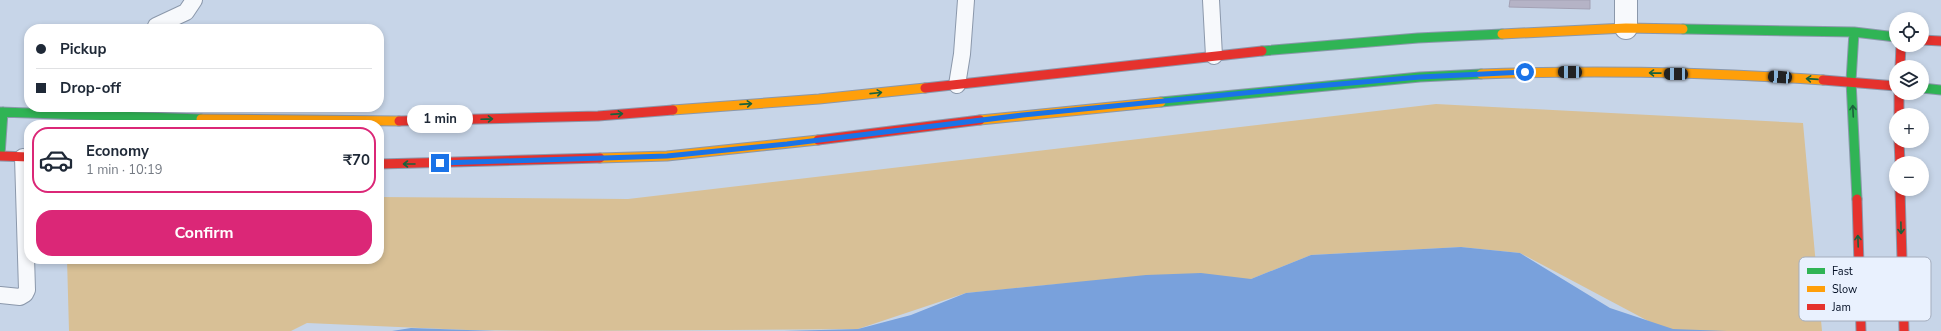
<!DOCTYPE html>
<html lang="en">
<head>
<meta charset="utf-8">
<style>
  :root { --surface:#fff; --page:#f2f2f3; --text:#1f2937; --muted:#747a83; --line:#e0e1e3; --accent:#db2777 }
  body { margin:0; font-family:"Nunito Sans",sans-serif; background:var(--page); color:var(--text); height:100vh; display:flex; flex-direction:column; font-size:15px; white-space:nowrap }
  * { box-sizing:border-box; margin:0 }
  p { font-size:13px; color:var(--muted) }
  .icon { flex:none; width:22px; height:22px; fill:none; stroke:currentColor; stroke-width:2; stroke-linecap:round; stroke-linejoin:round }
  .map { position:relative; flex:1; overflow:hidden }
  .panel { position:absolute; left:24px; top:120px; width:360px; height:144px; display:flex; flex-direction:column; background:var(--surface); border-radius:16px; box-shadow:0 2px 6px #0003 }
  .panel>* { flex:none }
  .guide { position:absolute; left:24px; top:24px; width:360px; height:88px; border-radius:16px; box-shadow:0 2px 6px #0003; display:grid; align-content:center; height:88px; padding:0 12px; background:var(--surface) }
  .fabs { position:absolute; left:1889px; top:12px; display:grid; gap:8px }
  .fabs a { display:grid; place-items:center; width:40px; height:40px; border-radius:50%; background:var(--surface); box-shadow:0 2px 6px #0003; font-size:20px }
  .end { position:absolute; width:18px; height:18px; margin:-9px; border:5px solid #1a73e8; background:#fff; box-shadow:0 0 0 2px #fff }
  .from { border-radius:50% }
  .bubble { position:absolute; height:28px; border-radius:14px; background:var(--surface); box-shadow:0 2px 6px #0003; font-size:13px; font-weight:700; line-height:28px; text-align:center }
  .car { position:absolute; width:12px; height:24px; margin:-12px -6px; border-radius:5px; box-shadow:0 0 3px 1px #0007; background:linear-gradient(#222 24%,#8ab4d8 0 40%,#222 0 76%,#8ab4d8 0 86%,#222 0) }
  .guide b { display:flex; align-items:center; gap:14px; height:38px; font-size:15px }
  .guide b+b { border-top:1px solid var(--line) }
  .guide i { width:10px; height:10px; background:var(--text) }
  ul { padding:7px 0 0; list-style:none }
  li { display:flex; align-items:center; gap:12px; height:66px; margin:0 8px 6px; padding:0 4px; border:2px solid transparent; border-radius:16px }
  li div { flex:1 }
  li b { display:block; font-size:15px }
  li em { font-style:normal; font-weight:700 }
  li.current { border-color:var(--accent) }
  li>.icon { width:36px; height:36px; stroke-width:1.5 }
  .primary-button { display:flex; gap:8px; margin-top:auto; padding:8px 12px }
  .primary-button a { flex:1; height:46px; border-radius:16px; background:var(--accent); color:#fff; font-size:16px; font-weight:700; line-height:46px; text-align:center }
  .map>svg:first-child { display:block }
</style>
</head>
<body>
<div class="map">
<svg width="1941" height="331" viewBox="0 0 1941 331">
  <rect width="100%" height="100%" fill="#c7d5e8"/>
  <!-- green -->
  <path fill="#d8c096" d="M1436,104L1803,123L1822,331H1667L1520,253L1461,247L1311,255L1251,279L1058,284L966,293L858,329L567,331L467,330L307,323L291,331H69L67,259H379V197L628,199Z"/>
  <!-- water -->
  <path fill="#79a1dc" d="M1461,247L1520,253L1610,308L1673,329L1727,331H784L858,329L911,315L966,293L1146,275L1201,273L1251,279L1311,255Z
    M411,328L495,331H392Z"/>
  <!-- building -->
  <path fill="#b5b3c6" stroke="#a3a1b4" d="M1510,0H1590V9L1509,7Z"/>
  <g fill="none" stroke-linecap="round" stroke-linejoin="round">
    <defs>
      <path id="lane" d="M1211,0L1214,56
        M156,26L186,12L194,0
        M957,85L962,54L966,0
        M0,295L20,297L25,294L27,290L23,157"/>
      <path id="street" d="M1626,28V0"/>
      <path id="fast" d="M1683,29L1854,32L1896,37
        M1854,32L1851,81L1857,199
        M1262,51L1418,38L1502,34
        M1922,88L1941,90
        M1161,102L1420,77L1481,74
        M0,112L201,119
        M0,155L3,112"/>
      <path id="slow" d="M1502,34L1626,28L1683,29
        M1481,74C1595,70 1709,72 1823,80
        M673,110L819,99L925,88
        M201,119L399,121
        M980,120L1161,102
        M600,158L667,156L818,140"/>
      <path id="jam" d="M1922,40L1941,41
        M1900,67L1901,45
        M1823,80L1896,86
        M925,88L1262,51
        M1899,93V115
        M399,121L598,116L673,110
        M818,140L980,120
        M1899,141L1900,163
        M0,156L29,157
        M379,164L600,158
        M1900,189L1904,331
        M1857,199L1861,331"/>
    </defs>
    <!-- lane casing -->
    <use href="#lane" stroke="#8b98ab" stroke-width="18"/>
    <!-- street casing -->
    <use href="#street" stroke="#8b98ab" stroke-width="24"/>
    <!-- fast casing -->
    <use href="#fast" stroke="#8b98ab" stroke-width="11"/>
    <!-- slow casing -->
    <use href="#slow" stroke="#8b98ab" stroke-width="11"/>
    <!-- jam casing -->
    <use href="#jam" stroke="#8b98ab" stroke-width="11"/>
    <!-- lane -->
    <use href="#lane" stroke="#f7f9fc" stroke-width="16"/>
    <!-- street -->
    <use href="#street" stroke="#f7f9fc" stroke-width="22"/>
    <!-- fast -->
    <use href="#fast" stroke="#30b455" stroke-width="9"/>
    <!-- slow -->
    <use href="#slow" stroke="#ff9f0a" stroke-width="9"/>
    <!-- jam -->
    <use href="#jam" stroke="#e5322d" stroke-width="9"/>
  </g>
  <!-- one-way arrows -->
  <defs><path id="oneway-shaft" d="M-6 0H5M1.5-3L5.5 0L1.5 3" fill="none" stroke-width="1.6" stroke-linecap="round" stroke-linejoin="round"/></defs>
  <g stroke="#1a623c">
    <use href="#oneway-shaft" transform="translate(1655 73) rotate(-179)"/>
    <use href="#oneway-shaft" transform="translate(1812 79) rotate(-176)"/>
    <use href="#oneway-shaft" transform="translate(876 93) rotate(-6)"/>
    <use href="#oneway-shaft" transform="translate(746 104) rotate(-4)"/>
    <use href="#oneway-shaft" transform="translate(1853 111) rotate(-93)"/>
    <use href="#oneway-shaft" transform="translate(617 114) rotate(-4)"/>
    <use href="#oneway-shaft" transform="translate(487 119) rotate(-2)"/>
    <use href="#oneway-shaft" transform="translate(409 164) rotate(180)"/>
    <use href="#oneway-shaft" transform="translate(1901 228) rotate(89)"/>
    <use href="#oneway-shaft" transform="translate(1858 241) rotate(-92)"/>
  </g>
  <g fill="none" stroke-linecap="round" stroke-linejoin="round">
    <!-- route -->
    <path stroke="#1a73e8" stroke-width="5" d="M440,163L667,156L787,144L1023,115L1305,87L1420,77L1525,72"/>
  </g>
  <!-- legend -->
  <rect x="1799" y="257" width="132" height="64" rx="6" fill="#e9f1fe" stroke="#a4adbd" stroke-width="1"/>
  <rect x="1807" y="268" width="18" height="6" fill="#30b455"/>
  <rect x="1807" y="286" width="18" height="6" fill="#ff9f0a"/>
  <rect x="1807" y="304" width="18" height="6" fill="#e5322d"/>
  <g font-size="11" fill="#030f24">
    <text x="1832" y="275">Fast</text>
    <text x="1832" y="293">Slow</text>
    <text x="1832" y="311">Jam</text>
  </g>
</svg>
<div class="fabs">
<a><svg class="icon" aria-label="locate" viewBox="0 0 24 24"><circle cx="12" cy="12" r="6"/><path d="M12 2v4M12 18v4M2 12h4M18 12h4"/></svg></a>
<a><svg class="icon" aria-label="layers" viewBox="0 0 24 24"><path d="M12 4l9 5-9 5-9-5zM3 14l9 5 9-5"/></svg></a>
<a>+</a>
<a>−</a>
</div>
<i class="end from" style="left:1525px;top:72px"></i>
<i class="end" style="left:440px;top:163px"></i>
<div class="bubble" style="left:407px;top:105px;width:66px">1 min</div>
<i class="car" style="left:1570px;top:72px;rotate:271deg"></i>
<i class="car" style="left:1676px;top:74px;rotate:271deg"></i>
<i class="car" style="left:1780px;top:77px;rotate:274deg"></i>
<div class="guide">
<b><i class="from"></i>Pickup</b>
<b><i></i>Drop-off</b>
</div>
<section class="panel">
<ul>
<li class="current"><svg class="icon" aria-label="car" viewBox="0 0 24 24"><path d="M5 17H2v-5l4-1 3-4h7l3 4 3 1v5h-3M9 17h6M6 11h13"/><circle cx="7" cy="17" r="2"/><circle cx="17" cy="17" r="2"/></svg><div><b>Economy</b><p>1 min · 10:19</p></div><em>₹70</em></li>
</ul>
<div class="primary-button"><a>Confirm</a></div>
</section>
</div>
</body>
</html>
